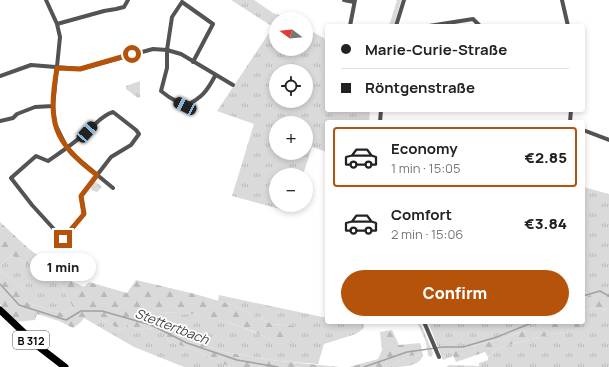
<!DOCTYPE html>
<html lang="en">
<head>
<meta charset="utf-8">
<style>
  :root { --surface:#fff; --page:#f2f2f2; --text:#222; --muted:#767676; --line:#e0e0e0; --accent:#b45309 }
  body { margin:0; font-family:Manrope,sans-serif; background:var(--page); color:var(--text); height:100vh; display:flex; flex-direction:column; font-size:15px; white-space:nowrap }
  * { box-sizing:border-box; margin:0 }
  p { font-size:13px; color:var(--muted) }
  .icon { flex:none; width:22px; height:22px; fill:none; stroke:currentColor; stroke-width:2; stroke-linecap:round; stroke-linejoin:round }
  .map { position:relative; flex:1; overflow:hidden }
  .side { position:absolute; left:325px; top:120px; width:260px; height:204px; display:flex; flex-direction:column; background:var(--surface); border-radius:4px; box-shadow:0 2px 6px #0003 }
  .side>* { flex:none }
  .banner { position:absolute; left:325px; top:24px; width:260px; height:88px; border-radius:4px; box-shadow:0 2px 6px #0003; display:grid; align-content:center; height:88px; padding:0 16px; background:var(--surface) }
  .needle { width:26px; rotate:286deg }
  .fabs { position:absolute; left:269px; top:12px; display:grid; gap:8px }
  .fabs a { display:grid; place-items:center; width:44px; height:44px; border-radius:50%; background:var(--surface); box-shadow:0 2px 6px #0003; font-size:20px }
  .end { position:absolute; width:18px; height:18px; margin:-9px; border:5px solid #b45309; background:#fff; box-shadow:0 0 0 2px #fff }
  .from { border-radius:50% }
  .bubble { position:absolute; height:28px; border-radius:14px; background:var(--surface); box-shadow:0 2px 6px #0003; font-size:13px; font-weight:800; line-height:28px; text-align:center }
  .car { position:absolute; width:12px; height:24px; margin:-12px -6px; border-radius:5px; box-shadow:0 0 3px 1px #0007; background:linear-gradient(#222 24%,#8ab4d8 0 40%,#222 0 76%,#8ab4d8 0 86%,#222 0) }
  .banner b { display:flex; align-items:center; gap:14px; height:38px; font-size:15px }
  .banner b+b { border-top:1px solid var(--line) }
  .banner i { width:10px; height:10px; background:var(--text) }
  ul { padding:7px 0 0; list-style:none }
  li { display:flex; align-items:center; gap:12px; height:60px; margin:0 8px 6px; padding:0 8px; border:2px solid transparent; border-radius:4px }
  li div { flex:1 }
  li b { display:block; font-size:15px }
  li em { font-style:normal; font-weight:800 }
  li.on { border-color:var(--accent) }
  li>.icon { width:36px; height:36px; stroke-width:1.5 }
  .primary-button { display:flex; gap:8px; margin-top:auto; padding:8px 16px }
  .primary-button a { flex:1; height:46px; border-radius:24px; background:var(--accent); color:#fff; font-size:16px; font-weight:800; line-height:46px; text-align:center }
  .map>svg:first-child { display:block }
</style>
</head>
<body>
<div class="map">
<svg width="609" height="367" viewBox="0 0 609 367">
  <defs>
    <pattern id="grass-tufts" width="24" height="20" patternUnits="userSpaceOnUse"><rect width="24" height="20" fill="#dadada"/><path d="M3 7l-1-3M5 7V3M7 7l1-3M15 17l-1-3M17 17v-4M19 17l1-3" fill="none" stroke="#b9b9b9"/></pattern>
    <pattern id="forest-firs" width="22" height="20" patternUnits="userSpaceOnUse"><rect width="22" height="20" fill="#dadada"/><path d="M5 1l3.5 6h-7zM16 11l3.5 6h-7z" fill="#b9b9b9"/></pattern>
  </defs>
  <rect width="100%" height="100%" fill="#fff"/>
  <!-- grass -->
  <path fill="url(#grass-tufts)" fill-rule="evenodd" d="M231,0H254L273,13L292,19H276V49H306V28L327,40V110H370L369,122H327V152L312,147L303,175H276V205H294L291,212L232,196L254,124L217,111L273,27ZM276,71H306V101H276ZM276,123H306V153H276Z
    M397,0H401L394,26H389Z
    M140,81V97L138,98L126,89V86Z
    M95,181L102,187L97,192L91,190V186Z
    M583,187L609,194V291L603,289L583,299Z
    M11,255L59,282L73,307L62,313L28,303L18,297L23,290L0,270V266Z
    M219,295L327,318V322H363L364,328L356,334L324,344L318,364L279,361L224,352L177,334L162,312C172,313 183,313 193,314C221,318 247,329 272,340L296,326L272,324L233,305L218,301Z
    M593,308L609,310V367H446L449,365L479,366V363L488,360V357L498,348L535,338L579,329L582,322H583L585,311Z
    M84,318H99L121,330L128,324L136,330L164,327L168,341L199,352L230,367H184L134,347Z
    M417,322H420L433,353L432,356L430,357L428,355L426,342Z
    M428,322H547L502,339L451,351L453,356L443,360Z
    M423,355C420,367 402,367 389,367L408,356Z"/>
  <!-- forest -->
  <path fill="url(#forest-firs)" d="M0,222L28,248L62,274L65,278L84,287L89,282L127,293L136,280L195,294L233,305L272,324L296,326V341L284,343L272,340L252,331L227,322L194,314L163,312L177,334L224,352L279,361L339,367H230L199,352L168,341L164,327L136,330L128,324L121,330L99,318H84L81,322L73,328L59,321L37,314L35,320L15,322L0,304V270L23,290L19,297L28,303L62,313L73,307L59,282L11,255L0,266Z
    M603,288L609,291V310L593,308L585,311L583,318V299Z
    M547,322H582L579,329L535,338L498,348L488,357L485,352L456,362L451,351L502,339Z
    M392,330L399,345L420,343L423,355L408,356L389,367H349L378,359L382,350L380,332Z"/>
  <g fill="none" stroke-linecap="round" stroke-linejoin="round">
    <!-- stream -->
    <path stroke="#a1a1a1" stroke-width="1.5" d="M0,284L19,305L66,320L81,311H102L151,325L187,343L237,360L278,367
      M583,296L600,291L609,296
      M364,367L407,352L443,347H463L497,337L534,322"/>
    <!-- street -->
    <path stroke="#535353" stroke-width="4" d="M46,0L57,24L60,37L53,106L55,124L65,144L72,154L113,188
      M344,0L354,2
      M562,0L568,26
      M57,24L104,11L116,9L124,7L128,0
      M350,26L355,0
      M396,26L404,0
      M429,26L473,19L480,26
      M193,62L213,24L182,2L172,17L167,50V68L161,91L169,97L185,106C202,98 207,91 215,76
      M0,76L31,65L80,69L153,49L167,50L181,54L233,85
      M113,112L136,130L139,134L131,145L111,157L81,196L84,214L63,239L32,205L11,178L36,156L48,161C61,152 75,143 86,132C95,125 102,115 113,112Z
      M0,121L13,118L17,114L35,107L53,106
      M380,122L381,110
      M570,122L571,110
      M583,130L609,140
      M424,322L439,357"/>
    <!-- highway -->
    <path stroke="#000" stroke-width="7" d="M0,310L39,347L65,367"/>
  </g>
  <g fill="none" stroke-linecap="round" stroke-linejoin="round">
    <!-- route -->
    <path stroke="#b45309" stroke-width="5" d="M63,239L84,214L81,196L97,175C52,141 48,122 57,68L80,69L132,54"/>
  </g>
  <g text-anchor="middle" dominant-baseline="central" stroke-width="3.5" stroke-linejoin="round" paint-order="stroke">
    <!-- shield labels -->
    <rect fill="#fff" stroke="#4c4c4c" stroke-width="1" x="13" y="331" width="36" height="18" rx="3"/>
    <g font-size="11" font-weight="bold" fill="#000">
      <text x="31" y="340">B 312</text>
    </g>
    <!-- water labels -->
    <g font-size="13" font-style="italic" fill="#424242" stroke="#fff">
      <text transform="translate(172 326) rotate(21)">Stettertbach</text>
    </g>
  </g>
</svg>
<div class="fabs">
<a><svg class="needle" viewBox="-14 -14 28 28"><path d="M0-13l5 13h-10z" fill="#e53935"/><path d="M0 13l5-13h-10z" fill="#767676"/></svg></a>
<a><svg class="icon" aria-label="locate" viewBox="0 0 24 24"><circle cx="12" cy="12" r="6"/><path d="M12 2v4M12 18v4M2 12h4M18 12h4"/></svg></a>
<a>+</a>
<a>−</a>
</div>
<i class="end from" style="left:132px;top:54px"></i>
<i class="end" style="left:63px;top:239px"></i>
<div class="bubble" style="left:30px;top:253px;width:66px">1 min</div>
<i class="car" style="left:185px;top:106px;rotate:297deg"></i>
<i class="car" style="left:87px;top:132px;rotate:42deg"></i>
<div class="banner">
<b><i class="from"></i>Marie-Curie-Straße</b>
<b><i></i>Röntgenstraße</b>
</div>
<section class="side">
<ul>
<li class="on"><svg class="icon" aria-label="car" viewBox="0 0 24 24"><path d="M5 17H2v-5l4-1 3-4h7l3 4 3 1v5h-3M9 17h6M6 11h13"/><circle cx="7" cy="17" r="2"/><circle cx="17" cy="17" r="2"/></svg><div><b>Economy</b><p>1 min · 15:05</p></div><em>€2.85</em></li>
<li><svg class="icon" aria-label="car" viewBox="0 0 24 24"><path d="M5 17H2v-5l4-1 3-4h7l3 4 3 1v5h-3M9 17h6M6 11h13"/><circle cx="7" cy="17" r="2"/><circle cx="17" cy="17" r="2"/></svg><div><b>Comfort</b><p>2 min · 15:06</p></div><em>€3.84</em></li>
</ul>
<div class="primary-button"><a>Confirm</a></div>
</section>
</div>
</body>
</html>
